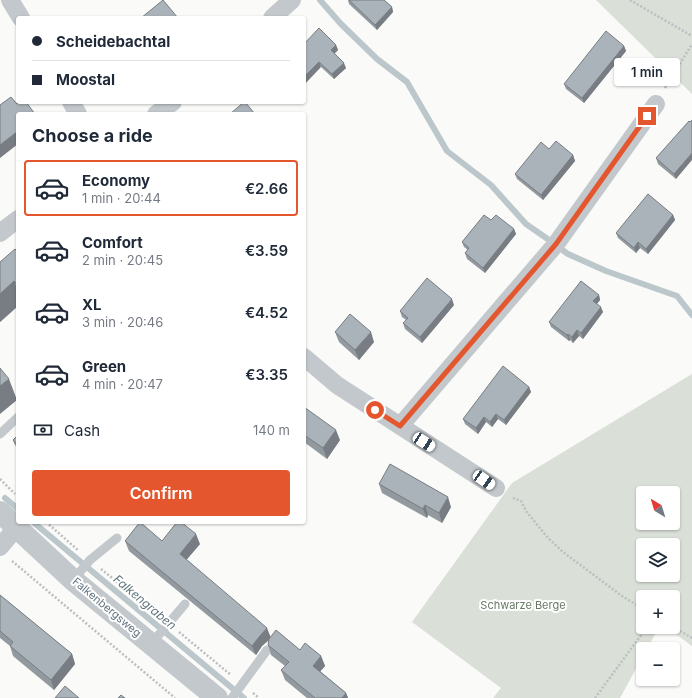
<!DOCTYPE html>
<html lang="en">
<head>
<meta charset="utf-8">
<style>
  :root { --surface:#fff; --page:#f6f6f7; --text:#1f2937; --muted:#747a83; --line:#e0e1e3; --accent:#e4572e }
  body { margin:0; font-family:Inter,sans-serif; background:var(--page); color:var(--text); height:100vh; display:flex; flex-direction:column; font-size:15px; white-space:nowrap }
  * { box-sizing:border-box; margin:0 }
  p { font-size:13px; color:var(--muted) }
  .icon { flex:none; width:22px; height:22px; fill:none; stroke:currentColor; stroke-width:2; stroke-linecap:round; stroke-linejoin:round }
  .map { position:relative; flex:1; overflow:hidden }
  .details { position:absolute; left:16px; top:112px; width:290px; height:412px; display:flex; flex-direction:column; background:var(--surface); border-radius:4px; box-shadow:0 1px 3px #0004 }
  .details>* { flex:none }
  .top-card { position:absolute; left:16px; top:16px; width:290px; height:88px; border-radius:4px; box-shadow:0 1px 3px #0004; display:grid; align-content:center; height:88px; padding:0 16px; background:var(--surface) }
  .needle { width:26px; rotate:322deg }
  .buttons { position:absolute; left:636px; top:486px; display:grid; gap:8px }
  .buttons a { display:grid; place-items:center; width:44px; height:44px; border-radius:4px; background:var(--surface); box-shadow:0 1px 3px #0004; font-size:20px }
  .end { position:absolute; width:18px; height:18px; margin:-9px; border:5px solid #e4572e; background:#fff; box-shadow:0 0 0 2px #fff }
  .from { border-radius:50% }
  .bubble { position:absolute; height:28px; border-radius:4px; background:var(--surface); box-shadow:0 1px 3px #0004; font-size:13px; font-weight:600; line-height:28px; text-align:center }
  .car { position:absolute; width:12px; height:24px; margin:-12px -6px; border-radius:5px; box-shadow:0 0 3px 1px #0007; background:linear-gradient(#fff 24%,#345 0 40%,#fff 0 76%,#345 0 86%,#fff 0) }
  .top-card b { display:flex; align-items:center; gap:14px; height:38px; font-size:15px }
  .top-card b+b { border-top:1px solid var(--line) }
  .top-card i { width:10px; height:10px; background:var(--text) }
  ul { padding:0; list-style:none }
  li { display:flex; align-items:center; gap:12px; height:56px; margin:0 8px 6px; padding:0 8px; border:2px solid transparent; border-radius:4px }
  li div { flex:1 }
  li b { display:block; font-size:15px }
  li em { font-style:normal; font-weight:600 }
  li.active { border-color:var(--accent) }
  li>.icon { width:36px; height:36px; stroke-width:1.5 }
  h2 { padding:0 16px; font-size:18px; line-height:48px }
  .pay { display:flex; align-items:center; gap:10px; height:44px; padding:0 16px; font-size:15px }
  .pay p { margin-inline-start:auto }
  .button { display:flex; gap:8px; margin-top:auto; padding:8px 16px }
  .button a { flex:1; height:46px; border-radius:4px; background:var(--accent); color:#fff; font-size:16px; font-weight:600; line-height:46px; text-align:center }
  .map>svg:first-child { display:block }
</style>
</head>
<body>
<div class="map">
<svg width="692" height="698" viewBox="0 0 692 698">
  <rect width="100%" height="100%" fill="#fafaf8"/>
  <!-- green -->
  <path fill="#dadfd7" fill-rule="evenodd" d="M596,0H692V94Z
    M692,374V646L666,627H673V597H643V627H659L647,649H643V656L620,698H493L501,688L412,622L512,483ZM643,493H673V523H643ZM643,545H673V575H643Z"/>
  <g fill="none" stroke-linecap="round" stroke-linejoin="round">
    <!-- stream -->
    <path stroke="#bbc7cb" stroke-width="6" d="M320,0L341,24L377,59L407,82L447,151L491,185L526,224L552,242
      M558,247L568,254L606,271L677,296L692,315
      M5,498L18,509
      M33,522L244,698"/>
    <!-- path -->
    <path stroke="#bbbfc2" stroke-width="2.5" stroke-dasharray="2 2" stroke-linecap="butt" d="M630,0L692,36
      M665,88L692,44
      M0,479L15,494
      M513,498L521,501L526,511L548,538L563,552L622,596L643,609
      M46,522L79,551
      M12,561L175,698
      M101,569L158,615
      M673,627L692,638
      M179,632L231,675
      M253,693L259,698
      M595,698L647,627"/>
    <!-- service -->
    <path stroke="#c3c8cc" stroke-width="9" d="M0,434L18,417
      M73,580L90,560L117,538
      M151,644L185,604
      M232,698L267,650"/>
    <!-- minor -->
    <path stroke="#c3c8cc" stroke-width="18" d="M10,0L21,18
      M272,18L292,0
      M71,102L78,114
      M156,114L173,102
      M0,233L18,219
      M304,357L337,385L496,488
      M400,426L556,244L656,104
      M0,547L16,528"/>
    <!-- tertiary -->
    <path stroke="#c3c8cc" stroke-width="22" d="M0,512L73,580L217,698"/>
  </g>
  <!-- wall -->
  <path fill="#929a9f" d="M348,0H384L392,7L393,12L377,30L349,4Z
    M304,44L336,45L338,50L334,54L346,68L334,79L321,67Z
    M624,46L626,51L584,103L566,89L564,84Z
    M690,122L676,179L658,164L656,158Z
    M549,149L573,155L575,161L543,200L517,179L515,174Z
    M673,215L675,220L648,254L640,248L636,253L618,238L616,233Z
    M491,220L514,229L516,234L485,273L467,259L465,253L468,250L464,247L462,242Z
    M18,252V306L0,322V262Z
    M599,295L600,300L597,304L603,312L583,339L579,336L573,343L570,340L569,341L551,327L549,322Z
    M454,305L422,343L405,329L403,323L406,320L402,317L400,311Z
    M335,332L374,342L359,360L339,342Z
    M529,387L531,392L506,425L498,419L492,427L486,422L478,434L465,424L463,419Z
    M304,407L340,440L327,459L304,442Z
    M18,435V449L15,445L13,440Z
    M379,484L451,507L442,523L428,515L427,518L382,493Z
    M125,541H162L200,544L186,560L271,637L300,650L321,656L325,666L320,671L346,693L348,698H307L285,680L281,670L285,666L271,655L268,645L269,640L262,646L256,655L129,551Z
    M0,595L72,654L75,664L54,690L13,656L10,646L0,638Z"/>
  <!-- shaded-wall -->
  <path fill="#777d82" d="M392,7L393,12L377,30L375,25Z
    M336,45L338,50L333,55L331,50Z
    M624,46L626,51L584,103L582,98Z
    M319,62L321,67L304,85V77Z
    M344,63L346,68L334,79L332,74Z
    M18,131V144L0,158V145Z
    M692,153V160L676,179L674,174Z
    M573,155L575,161L543,200L541,195Z
    M673,215L675,220L648,254L646,249Z
    M514,229L516,234L485,273L483,268Z
    M638,242L640,248L636,253L634,248Z
    M14,281L18,292V306L0,322V294Z
    M599,295L600,300L595,306L593,301Z
    M452,299L454,305L422,343L420,337Z
    M601,307L603,312L583,339L581,333Z
    M577,330L579,336L573,343L572,337Z
    M371,332L374,342L359,360L355,350Z
    M568,334L570,340L569,341L567,335Z
    M9,379L17,400L0,414V386Z
    M529,387L531,392L506,425L504,420Z
    M496,414L498,419L492,427L490,422Z
    M484,417L486,422L478,434L476,428Z
    M336,430L340,440L327,459L323,448Z
    M448,497L451,507L442,523L439,513Z
    M425,505L428,515L427,518L423,509Z
    M196,534L200,544L183,564L180,554Z
    M267,628L271,638L262,646L256,655L252,646L259,637Z
    M72,654L75,664L54,690L51,680Z
    M321,656L325,666L317,675L313,666Z
    M346,693L348,698H342Z"/>
  <!-- building -->
  <path fill="#aab3b9" stroke="#777d82" d="M163,0L178,18H141Z
    M349,0H384L392,7L375,25Z
    M319,28L336,45L331,50L344,63L332,74L319,62L304,77V44Z
    M606,31L624,46L582,98L564,84Z
    M11,97L17,104L19,102H26L35,114H18V131L0,145V105Z
    M244,102H245L255,114H230Z
    M692,120V153L674,174L656,158L689,121L690,122Z
    M556,141L573,155L541,195L515,174L541,142L549,149Z
    M648,194L673,215L646,249L638,242L634,248L616,233Z
    M484,215L491,220L496,215L514,229L483,268L465,253L469,248L462,242Z
    M15,249L18,252V285L14,281L0,294V262Z
    M427,278L452,299L420,337L403,323L408,318L400,311Z
    M581,281L599,295L593,301L601,307L581,333L577,330L572,337L568,334L567,335L549,322Z
    M350,314L371,332L355,350L335,332Z
    M503,366L529,387L504,420L496,414L490,422L484,417L476,428L463,419Z
    M0,368L9,379L0,386Z
    M304,407L336,430L323,448L304,435Z
    M18,435V446L13,440Z
    M390,464L448,497L439,513L425,505L423,509L379,484Z
    M140,522L162,541L177,522H181L196,534L180,554L267,628L259,637L252,646L125,541Z
    M0,595L72,654L51,680L10,646L13,642L0,631Z
    M276,630L300,650L305,643L321,656L313,666L346,693L342,698H315L281,670L289,662L268,645L269,639Z
    M65,686L79,698H55Z
    M121,695L125,698H118Z"/>
  <g fill="none" stroke-linecap="round" stroke-linejoin="round">
    <!-- route -->
    <path stroke="#e4572e" stroke-width="5" d="M375,410L400,426L556,244L647,116"/>
  </g>
  <g text-anchor="middle" dominant-baseline="central" stroke-width="4" stroke-linejoin="round" paint-order="stroke">
    <!-- park labels -->
    <g font-size="11" fill="#687a64" stroke="#fff">
      <text x="523" y="605">Schwarze Berge</text>
    </g>
    <!-- street labels -->
    <g font-size="11" fill="#657683" stroke="#fff">
      <text transform="translate(107 607) rotate(40)">Falkenbergsweg</text>
    </g>
    <!-- water labels -->
    <g font-size="12" font-style="italic" fill="#60757c" stroke="#fff">
      <text transform="translate(145 602) rotate(40)">Falkengraben</text>
    </g>
  </g>
</svg>
<div class="buttons">
<a><svg class="needle" viewBox="-14 -14 28 28"><path d="M0-13l5 13h-10z" fill="#e53935"/><path d="M0 13l5-13h-10z" fill="#747a83"/></svg></a>
<a><svg class="icon" aria-label="layers" viewBox="0 0 24 24"><path d="M12 4l9 5-9 5-9-5zM3 14l9 5 9-5"/></svg></a>
<a>+</a>
<a>−</a>
</div>
<i class="end from" style="left:375px;top:410px"></i>
<i class="end" style="left:647px;top:116px"></i>
<div class="bubble" style="left:614px;top:58px;width:66px">1 min</div>
<i class="car" style="left:424px;top:442px;rotate:123deg"></i>
<i class="car" style="left:484px;top:480px;rotate:124deg"></i>
<div class="top-card">
<b><i class="from"></i>Scheidebachtal</b>
<b><i></i>Moostal</b>
</div>
<section class="details">
<h2>Choose a ride</h2>
<ul>
<li class="active"><svg class="icon" aria-label="car" viewBox="0 0 24 24"><path d="M5 17H2v-5l4-1 3-4h7l3 4 3 1v5h-3M9 17h6M6 11h13"/><circle cx="7" cy="17" r="2"/><circle cx="17" cy="17" r="2"/></svg><div><b>Economy</b><p>1 min · 20:44</p></div><em>€2.66</em></li>
<li><svg class="icon" aria-label="car" viewBox="0 0 24 24"><path d="M5 17H2v-5l4-1 3-4h7l3 4 3 1v5h-3M9 17h6M6 11h13"/><circle cx="7" cy="17" r="2"/><circle cx="17" cy="17" r="2"/></svg><div><b>Comfort</b><p>2 min · 20:45</p></div><em>€3.59</em></li>
<li><svg class="icon" aria-label="car" viewBox="0 0 24 24"><path d="M5 17H2v-5l4-1 3-4h7l3 4 3 1v5h-3M9 17h6M6 11h13"/><circle cx="7" cy="17" r="2"/><circle cx="17" cy="17" r="2"/></svg><div><b>XL</b><p>3 min · 20:46</p></div><em>€4.52</em></li>
<li><svg class="icon" aria-label="car" viewBox="0 0 24 24"><path d="M5 17H2v-5l4-1 3-4h7l3 4 3 1v5h-3M9 17h6M6 11h13"/><circle cx="7" cy="17" r="2"/><circle cx="17" cy="17" r="2"/></svg><div><b>Green</b><p>4 min · 20:47</p></div><em>€3.35</em></li>
</ul>
<div class="pay"><svg class="icon" aria-label="cash" viewBox="0 0 24 24"><path d="M3 7h18v10H3z"/><circle cx="12" cy="12" r="2"/></svg>Cash<p>140 m</p></div>
<div class="button"><a>Confirm</a></div>
</section>
</div>
</body>
</html>
